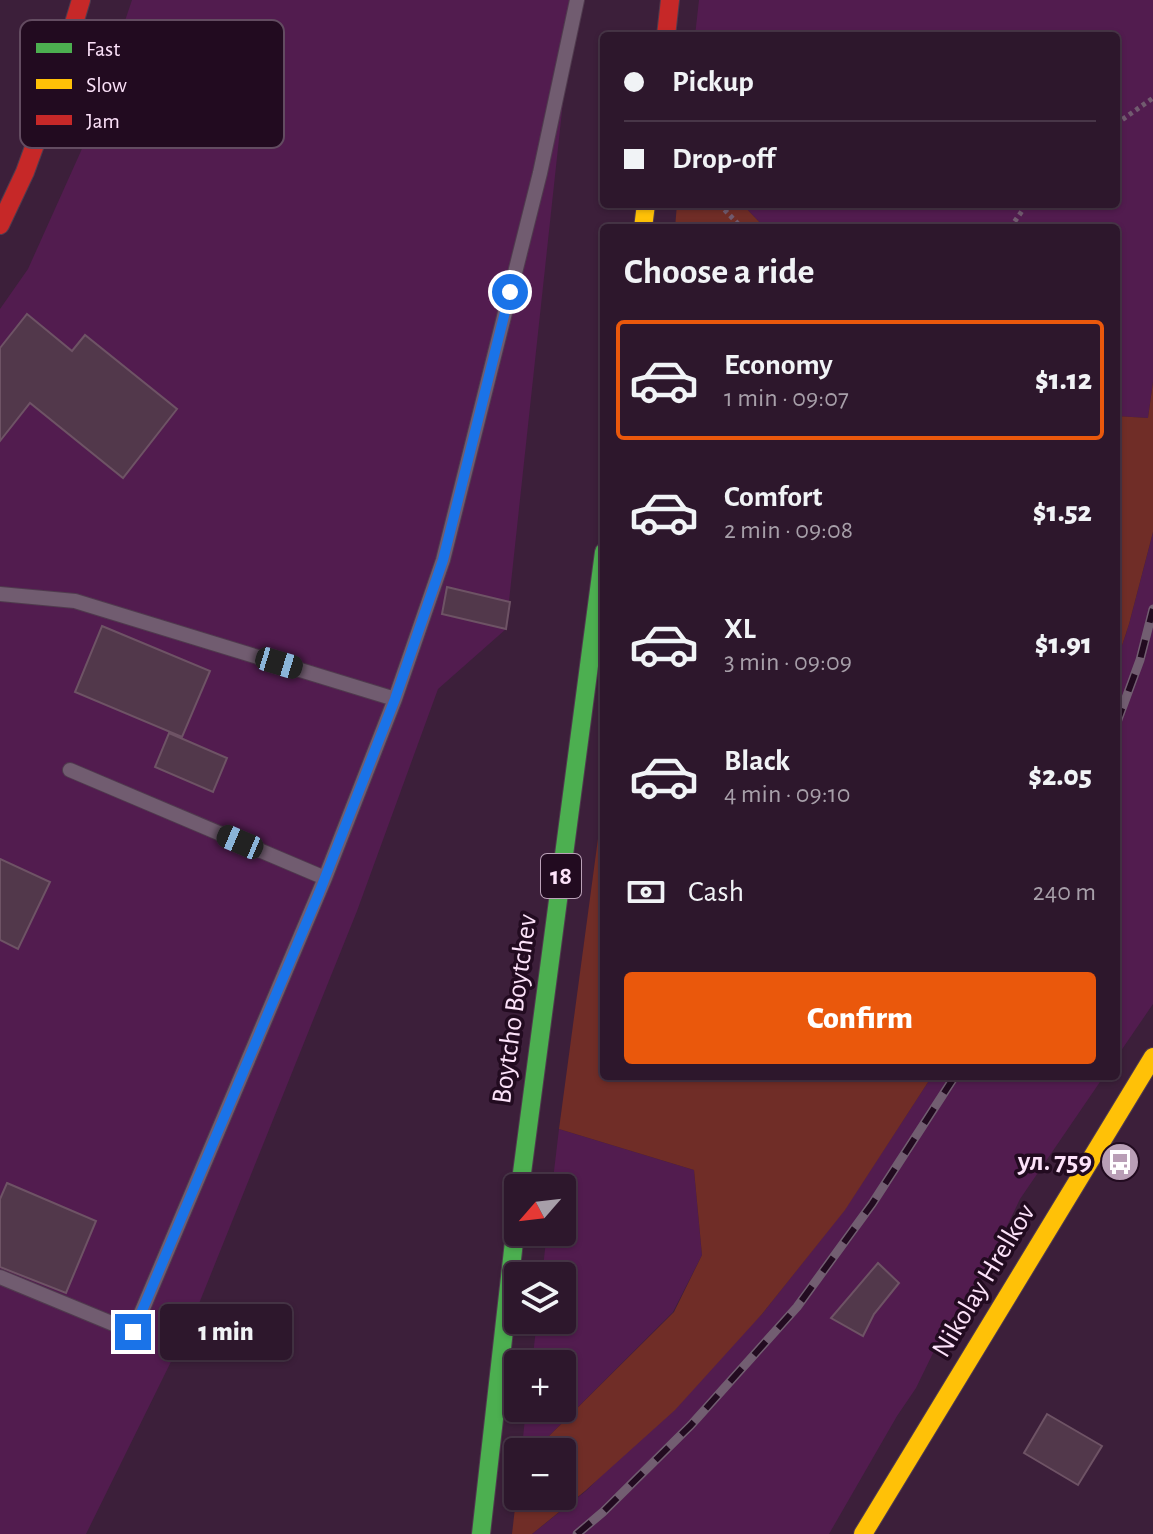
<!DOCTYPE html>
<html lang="en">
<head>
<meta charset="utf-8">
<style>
  :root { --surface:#2d172c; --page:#352034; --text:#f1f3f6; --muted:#a79fa9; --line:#483648; --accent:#ea580c }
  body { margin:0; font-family:"Alegreya Sans",sans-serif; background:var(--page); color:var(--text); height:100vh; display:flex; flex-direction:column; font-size:30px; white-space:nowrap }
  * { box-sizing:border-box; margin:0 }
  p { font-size:26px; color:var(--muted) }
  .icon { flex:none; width:44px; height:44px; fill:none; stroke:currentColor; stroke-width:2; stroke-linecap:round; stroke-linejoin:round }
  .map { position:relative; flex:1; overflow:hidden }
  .panel { position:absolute; left:600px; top:224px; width:520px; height:856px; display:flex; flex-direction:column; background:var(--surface); border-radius:8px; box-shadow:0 2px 6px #0004,0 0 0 2px var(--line) }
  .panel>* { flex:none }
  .hud { position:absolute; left:600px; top:32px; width:520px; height:176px; border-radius:8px; box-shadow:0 2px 6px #0004,0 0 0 2px var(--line); display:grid; align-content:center; height:176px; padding:0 24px; background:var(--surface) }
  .needle { width:52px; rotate:242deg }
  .controls { position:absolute; left:504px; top:1174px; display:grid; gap:16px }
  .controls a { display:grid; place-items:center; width:72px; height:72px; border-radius:8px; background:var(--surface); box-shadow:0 2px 6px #0004,0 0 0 2px var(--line); font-size:40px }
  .end { position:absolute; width:36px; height:36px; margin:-18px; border:10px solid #1a73e8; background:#fff; box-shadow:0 0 0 4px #fff }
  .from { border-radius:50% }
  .bubble { position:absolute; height:56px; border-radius:8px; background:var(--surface); box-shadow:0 2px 6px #0004,0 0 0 2px var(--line); font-size:26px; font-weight:800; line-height:56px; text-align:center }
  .car { position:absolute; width:24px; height:48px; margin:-24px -12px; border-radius:10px; box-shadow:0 0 6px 2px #0007; background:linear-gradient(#222 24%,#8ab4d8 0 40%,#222 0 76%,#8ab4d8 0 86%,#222 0) }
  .hud b { display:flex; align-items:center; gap:28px; height:76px; font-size:30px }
  .hud b+b { border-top:2px solid var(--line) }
  .hud i { width:20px; height:20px; background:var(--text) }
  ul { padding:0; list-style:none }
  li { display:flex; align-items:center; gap:24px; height:120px; margin:0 16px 12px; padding:0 8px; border:4px solid transparent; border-radius:8px }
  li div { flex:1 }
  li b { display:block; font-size:30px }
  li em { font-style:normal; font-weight:800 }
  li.active { border-color:var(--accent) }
  li>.icon { width:72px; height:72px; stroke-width:1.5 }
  h2 { padding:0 24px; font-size:36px; line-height:96px }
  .pay { display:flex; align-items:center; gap:20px; height:88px; padding:0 24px; font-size:30px }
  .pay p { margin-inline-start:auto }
  .cta { display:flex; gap:16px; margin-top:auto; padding:16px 24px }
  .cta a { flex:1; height:92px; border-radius:8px; background:var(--accent); color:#fff; font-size:32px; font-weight:800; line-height:92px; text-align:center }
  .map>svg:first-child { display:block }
</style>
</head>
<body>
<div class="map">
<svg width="1153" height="1534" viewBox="0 0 1153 1534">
  <rect width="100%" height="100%" fill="#3c1f3a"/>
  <!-- built -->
  <path fill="#521c4f" d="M132,0H574L506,629L438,689L357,911L196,1311L86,1534H0V309L28,269L81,151Z
    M699,0H1153V382L1148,418L1116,416V228H765L742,204H1116V36H695Z
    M1153,532V1004L1116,1058V664L1129,624Z
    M932,1076H1104L1020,1199L995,1251L933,1353L916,1388L897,1416L829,1534H532L586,1491L762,1314L845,1209Z
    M559,1129L694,1170L702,1255L673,1312L546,1439L523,1438L526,1408H562V1364H532L537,1320H562V1276H542L547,1232H562V1188H552Z"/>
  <!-- green -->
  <path fill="#702d27" d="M677,204H742L765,228H675Z
    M1153,382V532L1129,624L1116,664V416L1148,418Z
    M604,794V1076H932L845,1210L762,1314L675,1410L585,1491L532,1534H512L518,1482V1496H562V1452H521L523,1438H547L674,1312L702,1255L694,1170L559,1129Z"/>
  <!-- building -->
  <path fill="#52384b" stroke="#6e5365" stroke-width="2" d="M27,314L72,351L85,335L177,409L123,478L30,403L0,441V348Z
    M447,587L510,602L506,629L442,614Z
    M102,626L210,671L182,737L75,692Z
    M169,733L227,758L213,792L155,767Z
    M0,859L50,882L18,949L0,940Z
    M7,1183L96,1221L66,1293L0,1267V1199Z
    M878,1263L899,1283L874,1314L863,1336L831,1318Z
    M1047,1414L1102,1446L1078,1485L1024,1453Z"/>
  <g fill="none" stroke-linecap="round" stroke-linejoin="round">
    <defs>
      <path id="lane" d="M0,594L75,601L395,699
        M70,770L325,878
        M0,1277L133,1332L325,878L395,699L443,560L540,173L577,0"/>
      <path id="fast" d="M520,1188L604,552
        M481,1534L518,1206"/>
      <path id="slow" d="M643,228L646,204
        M863,1534L1153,1057"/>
      <path id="jam" d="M666,36L670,0
        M0,225L25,172L49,106L81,0"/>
    </defs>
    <!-- lane casing -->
    <use href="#lane" stroke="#503b4e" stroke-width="16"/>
    <!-- fast casing -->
    <use href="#fast" stroke="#503b4e" stroke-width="20"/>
    <!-- slow casing -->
    <use href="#slow" stroke="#503b4e" stroke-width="20"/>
    <!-- jam casing -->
    <use href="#jam" stroke="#503b4e" stroke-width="20"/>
    <!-- path -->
    <path stroke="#715b6f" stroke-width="5" stroke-dasharray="4 4" stroke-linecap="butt" d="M1116,124L1153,98
      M719,204L742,228
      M1010,228L1027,204"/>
    <!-- lane -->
    <use href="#lane" stroke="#715c70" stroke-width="14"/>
    <!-- fast -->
    <use href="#fast" stroke="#4caf50" stroke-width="18"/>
    <!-- slow -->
    <use href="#slow" stroke="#ffc107" stroke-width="18"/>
    <!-- jam -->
    <use href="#jam" stroke="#c62828" stroke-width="18"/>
    <defs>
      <path id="rail" d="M1116,725L1140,660L1153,609
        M577,1534L603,1512L691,1425L797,1307L872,1204L955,1076"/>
    </defs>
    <!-- rail casing -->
    <use href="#rail" stroke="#725e71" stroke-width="9"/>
    <!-- rail -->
    <use href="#rail" stroke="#220b20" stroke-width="6" stroke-dasharray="18" stroke-linecap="butt"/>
  </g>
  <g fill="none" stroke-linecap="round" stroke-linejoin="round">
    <!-- route -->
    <path stroke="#1a73e8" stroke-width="10" d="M133,1332L319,893L395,699L443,560L510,292"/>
  </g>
  <!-- icons -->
  <defs>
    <symbol id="bus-disc" viewBox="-11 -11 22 22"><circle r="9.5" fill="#b99eb6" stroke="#220b20"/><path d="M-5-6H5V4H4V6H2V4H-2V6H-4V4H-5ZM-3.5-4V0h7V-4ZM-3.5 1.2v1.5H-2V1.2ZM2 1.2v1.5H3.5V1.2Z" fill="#fff"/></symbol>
  </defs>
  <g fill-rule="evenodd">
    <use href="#bus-disc" x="1098" y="1140" width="44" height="44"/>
  </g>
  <g text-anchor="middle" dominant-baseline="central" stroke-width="7" stroke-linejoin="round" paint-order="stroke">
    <!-- shield labels -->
    <rect fill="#220b20" stroke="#bba2b8" stroke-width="2" x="541" y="854" width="40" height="44" rx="6"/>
    <g font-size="26" font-weight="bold" fill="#fce2f9">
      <text x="561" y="876">18</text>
    </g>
    <!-- street labels -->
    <g font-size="28" fill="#fce2f9" stroke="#220b20">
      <text transform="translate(515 1009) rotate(-82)">Boytcho Boytchev</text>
      <text transform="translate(984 1281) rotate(-59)">Nikolay Hrelkov</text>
    </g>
    <!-- poi labels -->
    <g font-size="28" font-weight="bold" fill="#fce2f9" stroke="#220b20" text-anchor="end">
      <text x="1092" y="1162">ул. 759</text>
    </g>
  </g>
  <!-- legend -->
  <rect x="20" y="20" width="264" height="128" rx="12" fill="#220b20" stroke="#634c61" stroke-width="2"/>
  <rect x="36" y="43" width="36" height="10" fill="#4caf50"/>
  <rect x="36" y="79" width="36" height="10" fill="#ffc107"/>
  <rect x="36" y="115" width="36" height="10" fill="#c62828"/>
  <g font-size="22" fill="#fce2f9">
    <text x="86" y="56">Fast</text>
    <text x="86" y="92">Slow</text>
    <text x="86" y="128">Jam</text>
  </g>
</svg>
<div class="controls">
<a><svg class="needle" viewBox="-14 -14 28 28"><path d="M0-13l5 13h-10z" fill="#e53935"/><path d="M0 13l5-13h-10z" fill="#a79fa9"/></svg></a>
<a><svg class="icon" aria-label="layers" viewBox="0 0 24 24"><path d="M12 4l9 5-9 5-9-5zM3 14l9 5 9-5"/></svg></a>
<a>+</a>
<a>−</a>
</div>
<i class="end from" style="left:510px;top:292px"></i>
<i class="end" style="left:133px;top:1332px"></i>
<div class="bubble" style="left:160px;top:1304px;width:132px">1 min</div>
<i class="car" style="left:279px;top:663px;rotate:107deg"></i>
<i class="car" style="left:240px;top:842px;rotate:293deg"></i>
<div class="hud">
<b><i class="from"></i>Pickup</b>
<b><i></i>Drop-off</b>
</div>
<section class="panel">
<h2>Choose a ride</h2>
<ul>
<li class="active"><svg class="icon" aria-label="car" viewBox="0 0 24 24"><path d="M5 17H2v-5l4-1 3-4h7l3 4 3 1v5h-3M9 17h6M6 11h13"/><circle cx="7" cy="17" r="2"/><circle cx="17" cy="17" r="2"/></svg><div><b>Economy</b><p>1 min · 09:07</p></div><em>$1.12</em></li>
<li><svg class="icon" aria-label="car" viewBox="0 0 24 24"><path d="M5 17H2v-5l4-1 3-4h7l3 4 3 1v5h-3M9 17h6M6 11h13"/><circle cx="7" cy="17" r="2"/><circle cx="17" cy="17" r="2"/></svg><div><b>Comfort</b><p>2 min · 09:08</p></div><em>$1.52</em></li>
<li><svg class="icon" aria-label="car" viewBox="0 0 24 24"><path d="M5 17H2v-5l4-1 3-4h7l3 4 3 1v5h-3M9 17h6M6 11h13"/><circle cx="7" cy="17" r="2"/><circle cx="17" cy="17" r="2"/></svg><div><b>XL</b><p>3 min · 09:09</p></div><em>$1.91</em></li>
<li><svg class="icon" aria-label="car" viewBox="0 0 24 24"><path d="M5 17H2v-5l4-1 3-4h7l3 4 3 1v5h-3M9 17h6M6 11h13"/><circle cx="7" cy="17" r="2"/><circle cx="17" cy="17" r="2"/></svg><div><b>Black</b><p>4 min · 09:10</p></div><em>$2.05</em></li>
</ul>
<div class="pay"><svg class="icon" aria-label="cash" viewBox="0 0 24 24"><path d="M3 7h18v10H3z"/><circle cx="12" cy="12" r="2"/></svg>Cash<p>240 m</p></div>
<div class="cta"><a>Confirm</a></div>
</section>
</div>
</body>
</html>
